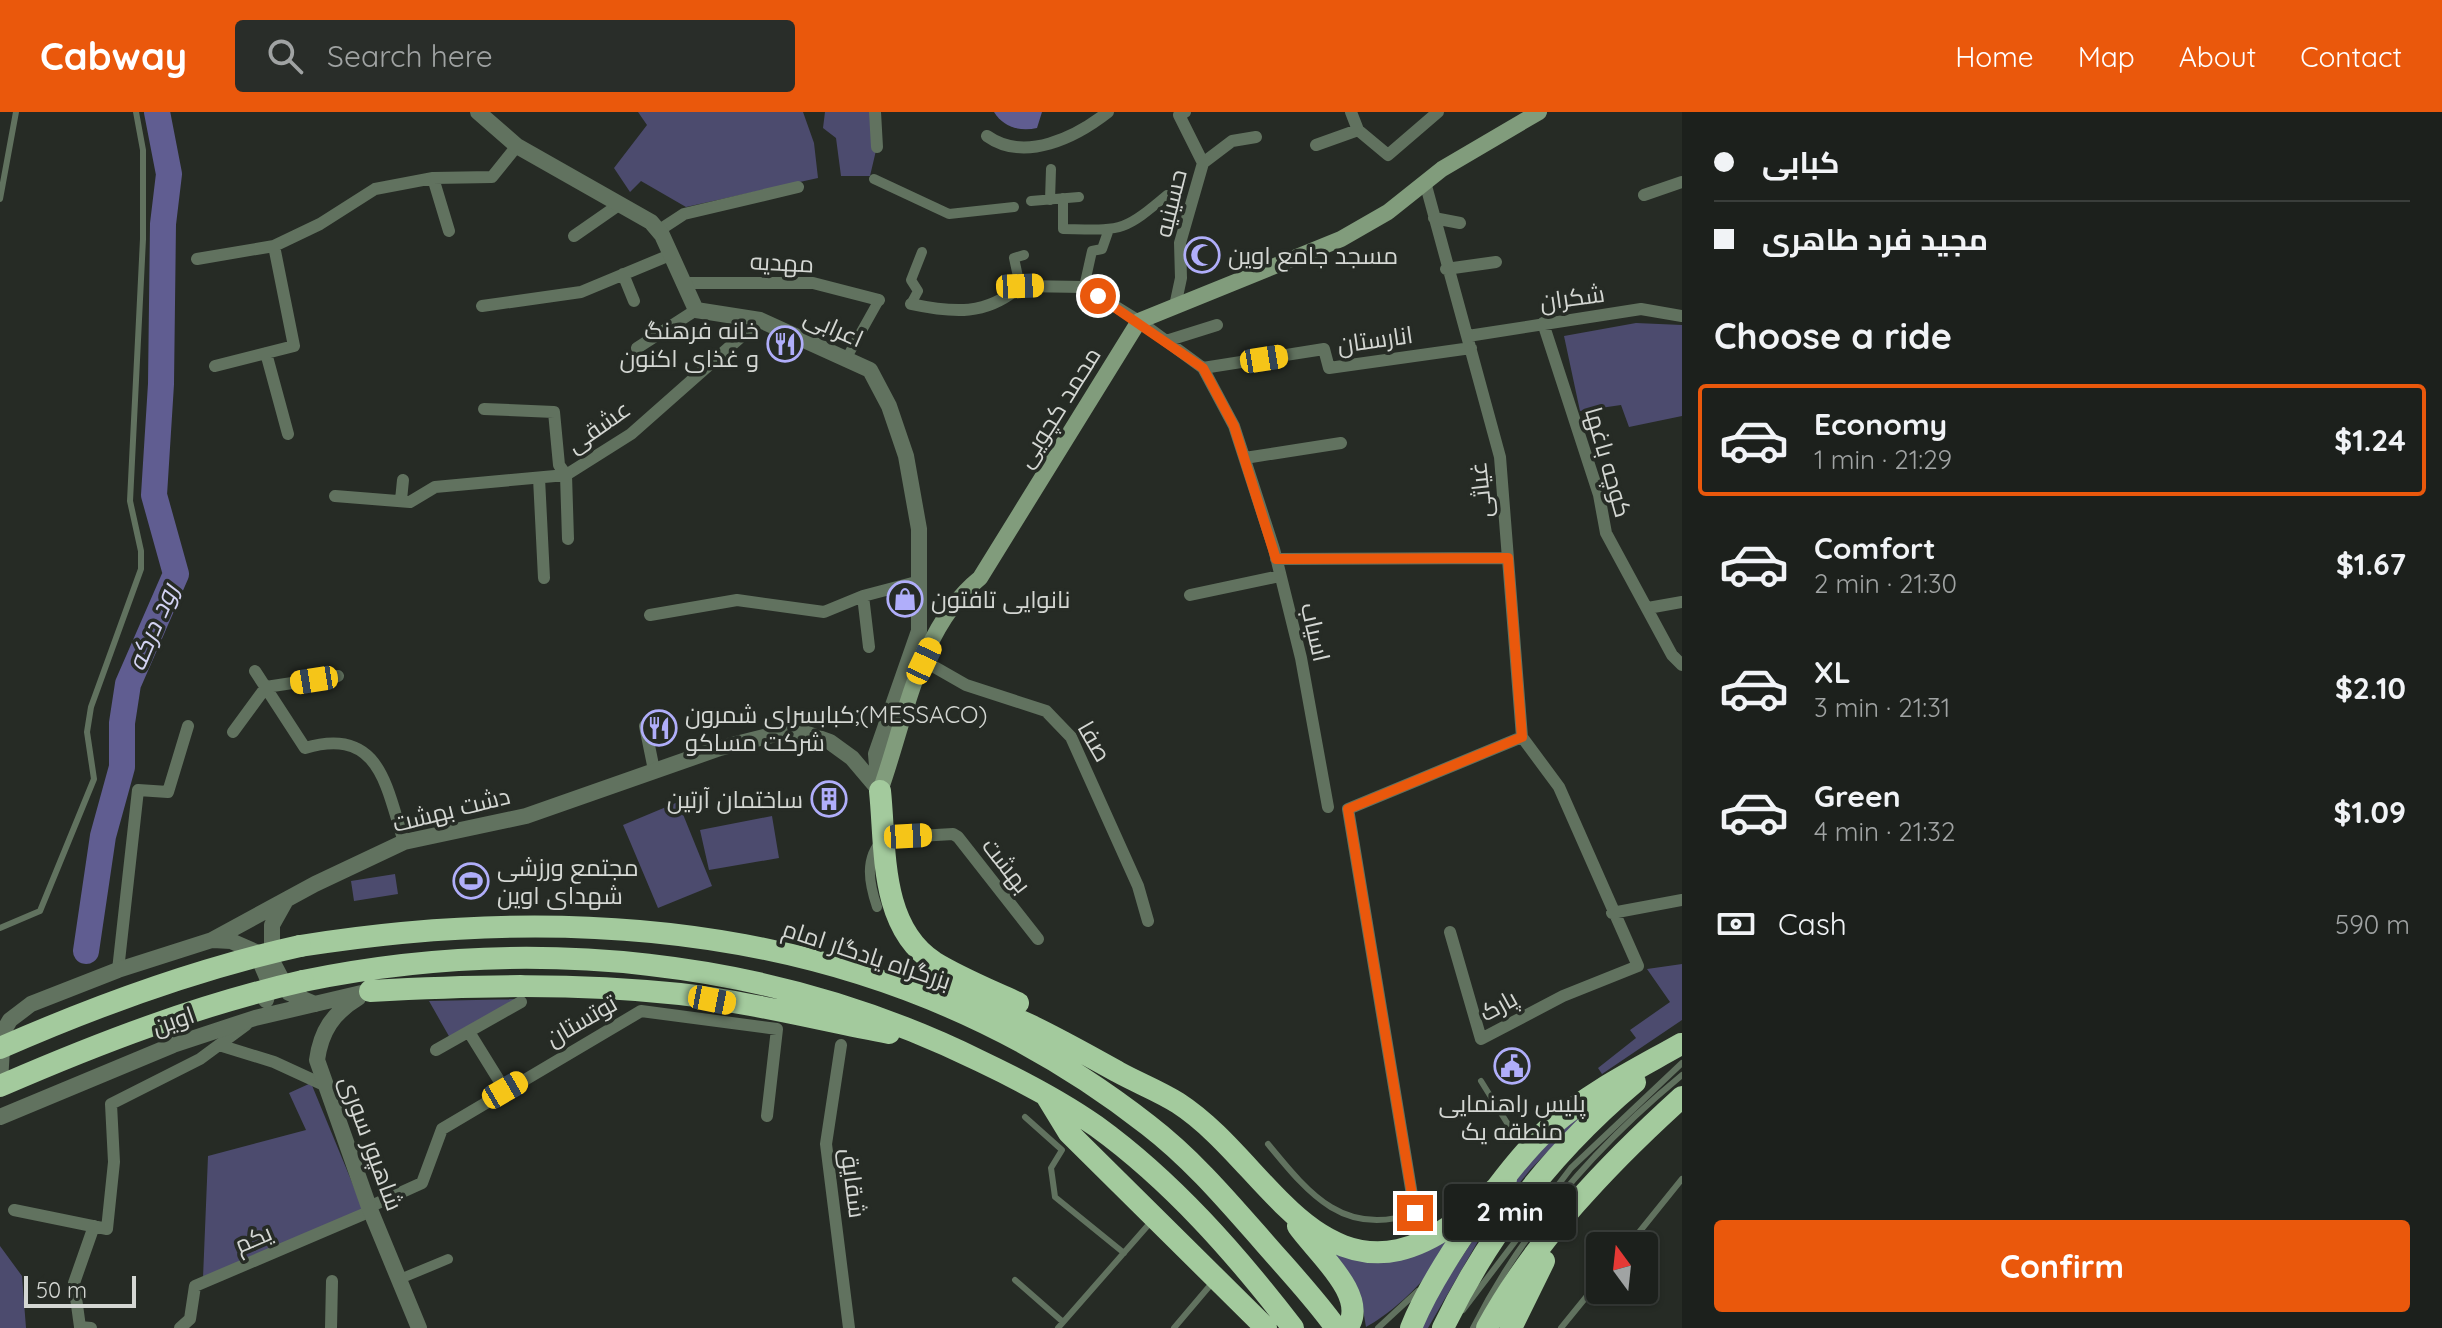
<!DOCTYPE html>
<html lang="en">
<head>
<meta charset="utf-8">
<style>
  :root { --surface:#1c201c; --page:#292d29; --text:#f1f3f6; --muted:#a0a3a3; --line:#3a3e3b; --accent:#ea580c }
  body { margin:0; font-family:Quicksand,Cairo,sans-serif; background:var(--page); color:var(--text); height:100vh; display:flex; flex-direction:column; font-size:30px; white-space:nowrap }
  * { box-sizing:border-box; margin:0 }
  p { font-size:26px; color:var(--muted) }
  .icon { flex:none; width:44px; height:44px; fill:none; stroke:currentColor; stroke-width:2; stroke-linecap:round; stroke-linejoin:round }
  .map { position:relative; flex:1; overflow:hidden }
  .sheet { display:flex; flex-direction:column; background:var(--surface); width:760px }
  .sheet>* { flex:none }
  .banner { display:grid; align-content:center; height:176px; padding:0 32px; background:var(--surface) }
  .needle { width:52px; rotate:345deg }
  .controls { position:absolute; left:1586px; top:1120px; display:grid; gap:16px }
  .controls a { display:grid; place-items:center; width:72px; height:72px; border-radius:8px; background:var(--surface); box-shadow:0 2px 6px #0004,0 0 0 2px var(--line); font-size:40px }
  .scale { position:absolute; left:24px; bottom:20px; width:112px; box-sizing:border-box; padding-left:8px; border:4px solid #d4d7d3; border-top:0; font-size:22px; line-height:28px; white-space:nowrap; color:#d4d7d3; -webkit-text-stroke:6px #262b25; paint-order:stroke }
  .end { position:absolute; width:36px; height:36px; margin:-18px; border:10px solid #ea580c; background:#fff; box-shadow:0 0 0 4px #fff }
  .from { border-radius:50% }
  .bubble { position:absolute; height:56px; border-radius:8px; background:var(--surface); box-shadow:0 2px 6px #0004,0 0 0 2px var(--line); font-size:26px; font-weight:800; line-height:56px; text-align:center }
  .car { position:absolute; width:24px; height:48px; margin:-24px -12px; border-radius:10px; box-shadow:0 0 6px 2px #0007; background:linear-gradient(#f5c518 24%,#345 0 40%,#f5c518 0 76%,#345 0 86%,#f5c518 0) }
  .banner b { display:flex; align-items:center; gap:28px; height:76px; font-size:30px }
  .banner b+b { border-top:2px solid var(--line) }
  .banner i { width:20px; height:20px; background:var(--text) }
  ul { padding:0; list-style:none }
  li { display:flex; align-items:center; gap:24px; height:112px; margin:0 16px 12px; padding:0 16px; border:4px solid transparent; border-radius:8px }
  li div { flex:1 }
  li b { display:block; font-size:30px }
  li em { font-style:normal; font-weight:800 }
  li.on { border-color:var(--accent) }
  li>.icon { width:72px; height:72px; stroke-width:1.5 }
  h2 { padding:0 32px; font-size:36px; line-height:96px }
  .pay { display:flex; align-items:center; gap:20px; height:88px; padding:0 32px; font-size:30px }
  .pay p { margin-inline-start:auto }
  .button { display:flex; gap:16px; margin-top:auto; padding:16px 32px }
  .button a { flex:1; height:92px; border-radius:8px; background:var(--accent); color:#fff; font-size:32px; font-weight:800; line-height:92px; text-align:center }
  header { display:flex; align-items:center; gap:48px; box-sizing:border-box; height:112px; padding:0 40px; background:var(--accent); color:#fff }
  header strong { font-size:38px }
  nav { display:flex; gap:44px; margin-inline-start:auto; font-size:28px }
  .search { width:560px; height:72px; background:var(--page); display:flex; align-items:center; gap:20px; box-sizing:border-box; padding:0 28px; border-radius:8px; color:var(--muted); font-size:30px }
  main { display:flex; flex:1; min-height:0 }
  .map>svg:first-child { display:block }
</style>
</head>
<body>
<header>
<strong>Cabway</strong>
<div class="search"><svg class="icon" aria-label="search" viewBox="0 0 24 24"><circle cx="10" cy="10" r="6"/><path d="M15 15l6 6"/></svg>Search here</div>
<nav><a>Home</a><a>Map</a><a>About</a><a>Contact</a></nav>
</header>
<main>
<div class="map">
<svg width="1682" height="1216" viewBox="0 0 1682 1216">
  <rect width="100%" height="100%" fill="#262b25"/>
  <!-- green -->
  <path fill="#4c4b6e" d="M638,0H803L814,31L818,66L686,95L641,69L630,80L614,56L647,13Z
    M825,0H874L878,30L870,64H841L836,26L823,16Z
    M1636,211L1682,213V304L1629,315L1621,293L1580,299L1564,224Z
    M678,690L712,774L658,796L623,713Z
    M772,704L779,746L709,758L700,718Z
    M395,762L398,782L354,789L351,769Z
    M1682,852V908L1602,962L1598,956L1636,926L1630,918L1670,890L1647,857Z
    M518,887L450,926L429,889Z
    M311,971L363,1097L203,1166L208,1044L306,1018L289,981Z
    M1597,988L1530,1058L1492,1105L1428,1216H1418L1426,1199L1523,1053Z
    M1452,1125C1440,1156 1396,1199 1366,1215L1362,1192L1321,1135C1374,1153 1403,1155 1452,1125Z
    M0,1134L22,1164L26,1216H0Z"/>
  <!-- water -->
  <path fill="#605d91" d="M994,0H1042L1037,16C1020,20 1003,15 994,0Z"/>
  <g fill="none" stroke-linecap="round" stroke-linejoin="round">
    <!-- river -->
    <path stroke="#605d91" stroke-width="26" d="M86,839L103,724L122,655V611L128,572L176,462L154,383L161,272L163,112L169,62L157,0"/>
    <!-- service -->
    <path stroke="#61725f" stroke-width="6" d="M0,87L16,0
      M0,816L40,799L94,667L87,620L91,595L141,457V439L130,389L143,127V38L136,0
      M1481,969L1509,1014L1530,1026
      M1025,1005L1062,1038L1051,1056L1055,1085L1124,1141
      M1268,1032C1309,1082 1344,1126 1415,1101
      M1628,1134L1682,1067
      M1015,1168L1063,1210
      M1463,1198L1571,1056L1682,951
      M1058,1216L1150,1111
      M1174,1216L1213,1170
      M1378,1216L1418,1179
      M1473,1216C1523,1117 1597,1033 1682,963
      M1561,1216L1600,1168"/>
    <!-- pedestrian -->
    <path stroke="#61725f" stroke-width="10" d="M874,67L949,102L1014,95
      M1063,86V117C1122,118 1122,121 1167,83
      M1050,88L1051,57
      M1031,89L1079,85
      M1020,174L1014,146L1024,143
      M1084,175L1092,139L1102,137L1109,117
      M911,192L918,179L911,168L922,140
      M846,247L879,188
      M877,795C869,771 864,746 883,727
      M400,1167L448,1147"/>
    <!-- minor -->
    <path stroke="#61725f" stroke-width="12" d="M875,0L877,35
      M1351,0L1358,18L1388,43L1438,0
      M987,24C1025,51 1076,25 1108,0
      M1316,33L1358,18
      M1203,51L1232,29L1256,25
      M433,66L449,119
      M1425,70L1500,345L1522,625L1559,675L1638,854L1563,884L1481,927L1450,820
      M1644,83L1682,70
      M1434,106L1460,111
      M658,119L684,102L798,75
      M574,124L620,92
      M197,147L274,134L320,112L375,77L433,66L492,65L517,34
      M1446,157L1496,150
      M623,162L634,189
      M682,171H813L879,188
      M911,192C953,201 987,204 1020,174L1084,175L1139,209L1203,256L1234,314L1274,437L1301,546L1328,695
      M482,194L581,180L670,143
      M1175,194L1181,166L1180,131L1203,51L1179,3L1185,0
      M1543,211L1599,383L1606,421L1672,543L1682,553
      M1468,224L1641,197L1682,204
      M1166,229L1217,213
      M637,236L696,198
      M266,241L288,322
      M215,254L294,234L274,134
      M1203,256L1324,237L1329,256L1471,236
      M484,297L554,300L559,353L566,363L568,427
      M1245,346L1341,331
      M539,366L544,466
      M335,384L410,390L435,375L566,363L631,322L760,208
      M401,388L403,368
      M1276,447L1508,446
      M1190,483L1280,464
      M863,484L869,535
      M1648,496L1682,490
      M650,503L737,488L824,500L863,484L920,469
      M924,549L966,573L1046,599L1071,625L1138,774L1148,809
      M255,559L305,636C380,614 386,674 404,730
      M645,614L654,658
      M233,620L266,575L338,564
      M885,726L953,722L958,725L1038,827
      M1612,801L1682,788
      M118,858L138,678L168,680L188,614
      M469,920L505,978
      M219,933L274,950L324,973
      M841,933L826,1032L849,1216
      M436,938L521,890
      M369,1095L422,1071L442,1017L641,899L777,917L767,1004
      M14,1098L107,1117L114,1050L111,992L200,947L246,913
      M1415,1101L1348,697L1522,625
      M91,1216L80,1215L74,1171L94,1114
      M180,1216L190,1207L195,1174L371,1099
      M331,1216L332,1169"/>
    <!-- tertiary -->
    <path stroke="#61725f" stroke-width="16" d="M478,0L517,34L651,110L662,123L696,198L760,208L870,258L889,294L906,344L919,417V519L876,642L879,677
      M286,788L272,813V849L289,881L315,892
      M213,828L231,829L256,840L269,870L266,888
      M358,886C333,901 321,919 317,948L369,1095L419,1216
      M0,970L3,920L10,908L31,892L118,858L212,828L315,772L404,730L526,704L720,636L776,622L805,621L830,630L852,646L880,679
      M0,1005L173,933L255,906L370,879"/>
    <!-- secondary -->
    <path stroke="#819c7c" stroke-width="16" d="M880,679C906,607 918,516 980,466L1139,209L1341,127L1388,100L1442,57L1539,0"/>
    <!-- trunk -->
    <path stroke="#a3ca9d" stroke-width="22" d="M880,679C886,736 879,814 934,850C960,866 990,878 1018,891
      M300,834C601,786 901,820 1148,1013C1191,1046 1226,1087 1262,1128C1287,1157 1314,1185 1336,1216
      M303,869C530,822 771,846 980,949C1020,968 1059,988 1096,1014C1172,1069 1236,1142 1293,1216
      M936,878C1002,895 1059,927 1118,960C1138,971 1159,979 1178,991C1218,1017 1249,1059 1283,1092C1368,1177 1432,1138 1506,1067
      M370,879C474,873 576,871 680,882C749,890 820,908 889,921
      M1047,985L1069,1021L1266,1216
      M1298,1114C1316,1140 1370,1185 1347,1216
      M1411,1216C1434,1159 1506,1055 1551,1014C1590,980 1637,957 1681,932
      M1443,1216C1489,1121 1554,1038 1635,970
      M1487,1216C1535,1128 1608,1052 1682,985
      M1511,1216L1544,1149"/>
    <!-- trunk-bridge -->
    <path stroke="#a3ca9d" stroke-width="22" d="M0,936C98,893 196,857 300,834
      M0,974C99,931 198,893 303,869"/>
  </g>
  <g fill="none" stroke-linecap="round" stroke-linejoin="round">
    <!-- route -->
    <path stroke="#ea580c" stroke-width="10" d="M1098,184L1203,256L1234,314L1276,447L1508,446L1522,625L1348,697L1415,1101"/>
  </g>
  <!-- icons -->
  <defs>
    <symbol id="mosque-ring" viewBox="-11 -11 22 22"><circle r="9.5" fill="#262b25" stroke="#b0aefa" stroke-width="1.5"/><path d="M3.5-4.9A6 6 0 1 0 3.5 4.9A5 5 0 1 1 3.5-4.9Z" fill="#b0aefa"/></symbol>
    <symbol id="restaurant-ring" viewBox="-11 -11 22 22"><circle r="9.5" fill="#262b25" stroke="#b0aefa" stroke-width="1.5"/><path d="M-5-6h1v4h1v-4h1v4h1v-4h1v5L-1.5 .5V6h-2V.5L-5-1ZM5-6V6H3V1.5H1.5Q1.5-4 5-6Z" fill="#b0aefa"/></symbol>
    <symbol id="shop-ring" viewBox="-11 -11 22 22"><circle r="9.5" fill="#262b25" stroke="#b0aefa" stroke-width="1.5"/><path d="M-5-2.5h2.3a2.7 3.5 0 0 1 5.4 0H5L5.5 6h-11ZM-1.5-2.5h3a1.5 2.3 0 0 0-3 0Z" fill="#b0aefa"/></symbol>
    <symbol id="building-ring" viewBox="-11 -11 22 22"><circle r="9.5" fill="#262b25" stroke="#b0aefa" stroke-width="1.5"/><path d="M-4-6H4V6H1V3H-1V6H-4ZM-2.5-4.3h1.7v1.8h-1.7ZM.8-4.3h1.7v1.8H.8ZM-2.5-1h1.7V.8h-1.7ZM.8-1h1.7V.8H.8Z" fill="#b0aefa"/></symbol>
    <symbol id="stadium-ring" viewBox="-11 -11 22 22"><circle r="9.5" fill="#262b25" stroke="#b0aefa" stroke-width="1.5"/><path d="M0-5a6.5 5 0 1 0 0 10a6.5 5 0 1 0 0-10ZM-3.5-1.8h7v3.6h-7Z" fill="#b0aefa"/></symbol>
    <symbol id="civic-ring" viewBox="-11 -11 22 22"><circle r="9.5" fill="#262b25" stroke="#b0aefa" stroke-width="1.5"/><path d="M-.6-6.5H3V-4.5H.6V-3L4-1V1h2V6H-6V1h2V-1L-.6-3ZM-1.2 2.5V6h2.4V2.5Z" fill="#b0aefa"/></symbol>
  </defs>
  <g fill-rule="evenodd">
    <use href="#mosque-ring" x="1182" y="123" width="40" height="40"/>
    <use href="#restaurant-ring" x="765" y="212" width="40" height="40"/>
    <use href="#shop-ring" x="885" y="467" width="40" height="40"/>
    <use href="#restaurant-ring" x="639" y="596" width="40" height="40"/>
    <use href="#building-ring" x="809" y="667" width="40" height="40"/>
    <use href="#stadium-ring" x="451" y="749" width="40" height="40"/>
    <use href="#civic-ring" x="1492" y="934" width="40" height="40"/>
  </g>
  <g text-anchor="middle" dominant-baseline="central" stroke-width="7" stroke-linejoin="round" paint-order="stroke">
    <!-- street labels -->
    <g font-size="24" fill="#d4d7d3" stroke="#262b25">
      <text transform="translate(1170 91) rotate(-76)">حسینیه</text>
      <text transform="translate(782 150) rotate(3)">مهدیه</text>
      <text transform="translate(1572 185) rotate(-8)">شکران</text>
      <text transform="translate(834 215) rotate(24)">اعرابی</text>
      <text transform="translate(1375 227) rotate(-8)">انارستان</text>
      <text transform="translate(1058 295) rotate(-58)">محمد کچویی</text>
      <text transform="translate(598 314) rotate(-35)">عشقی</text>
      <text transform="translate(1609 350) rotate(74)">کوچه باغها</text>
      <text transform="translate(1480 378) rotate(-96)">غیاثی</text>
      <text transform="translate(1316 520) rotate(77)">اسیاب</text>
      <text transform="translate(1095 629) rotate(60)">صفا</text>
      <text transform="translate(451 697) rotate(-14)">دشت بهشت</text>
      <text transform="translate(1007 753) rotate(52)">بهشت</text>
      <text transform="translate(867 842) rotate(18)">بزرگراه یادگار امام</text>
      <text transform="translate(1498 893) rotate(-29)">پارک</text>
      <text transform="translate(173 908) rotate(-19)">اوین</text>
      <text transform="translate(581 908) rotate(-30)">توتستان</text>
      <text transform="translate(372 1031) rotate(70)">شاهپور سوری</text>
      <text transform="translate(854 1071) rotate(83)">شقایق</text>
      <text transform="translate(253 1126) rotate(-23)">یکم</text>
    </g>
    <!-- poi labels -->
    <g font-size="24" fill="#d4d7d3" stroke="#262b25" text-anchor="start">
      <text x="1228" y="143">مسجد جامع اوین</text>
      <text x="759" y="218" text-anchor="end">خانه فرهنگ<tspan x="759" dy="28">و غذای اکنون</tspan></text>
      <text x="931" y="487">نانوایی تافتون</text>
      <text x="685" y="602">کبابسرای شمرون;(MESSACO)<tspan x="685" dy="28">شرکت مساکو</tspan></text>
      <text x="803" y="687" text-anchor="end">ساختمان آرتین</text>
      <text x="497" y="755">مجتمع ورزشی<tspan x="497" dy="28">شهدای اوین</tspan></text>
      <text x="1512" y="991" text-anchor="middle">پلیس راهنمایی<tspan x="1512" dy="28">منطقه یک</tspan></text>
    </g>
    <!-- water labels -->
    <g font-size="26" font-style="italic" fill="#d2d2f2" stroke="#262b25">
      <text transform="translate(152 515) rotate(-67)">رود درکه</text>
    </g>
  </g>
</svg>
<div class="controls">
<a><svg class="needle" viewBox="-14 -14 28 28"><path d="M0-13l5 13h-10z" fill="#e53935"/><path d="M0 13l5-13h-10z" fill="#a0a3a3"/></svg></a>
</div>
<div class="scale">50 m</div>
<i class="end from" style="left:1098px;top:184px"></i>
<i class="end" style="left:1415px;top:1101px"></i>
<div class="bubble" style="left:1444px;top:1072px;width:132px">2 min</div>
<i class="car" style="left:1020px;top:174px;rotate:88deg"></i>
<i class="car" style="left:1264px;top:247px;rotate:81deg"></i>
<i class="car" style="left:924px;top:549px;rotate:25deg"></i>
<i class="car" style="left:314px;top:568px;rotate:261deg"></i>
<i class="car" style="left:908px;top:724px;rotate:87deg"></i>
<i class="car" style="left:712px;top:888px;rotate:101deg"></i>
<i class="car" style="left:505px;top:978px;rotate:60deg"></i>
</div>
<section class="sheet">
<div class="banner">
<b><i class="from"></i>کبابی</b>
<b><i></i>مجید فرد طاهری</b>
</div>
<h2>Choose a ride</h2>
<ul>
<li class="on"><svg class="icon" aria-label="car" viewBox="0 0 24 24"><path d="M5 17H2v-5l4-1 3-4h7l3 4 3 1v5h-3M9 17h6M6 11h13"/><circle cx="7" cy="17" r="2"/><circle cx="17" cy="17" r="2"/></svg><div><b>Economy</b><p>1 min · 21:29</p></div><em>$1.24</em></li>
<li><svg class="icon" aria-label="car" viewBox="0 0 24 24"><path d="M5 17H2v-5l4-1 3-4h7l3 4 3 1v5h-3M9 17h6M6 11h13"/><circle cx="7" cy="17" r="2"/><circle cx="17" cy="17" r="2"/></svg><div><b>Comfort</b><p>2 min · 21:30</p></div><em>$1.67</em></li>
<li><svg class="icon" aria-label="car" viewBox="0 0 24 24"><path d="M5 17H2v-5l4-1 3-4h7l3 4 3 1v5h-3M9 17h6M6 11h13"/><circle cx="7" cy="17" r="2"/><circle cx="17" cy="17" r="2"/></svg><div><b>XL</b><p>3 min · 21:31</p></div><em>$2.10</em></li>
<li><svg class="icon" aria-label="car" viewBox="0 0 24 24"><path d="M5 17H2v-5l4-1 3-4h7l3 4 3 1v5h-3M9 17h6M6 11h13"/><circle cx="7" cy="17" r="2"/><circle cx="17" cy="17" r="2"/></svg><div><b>Green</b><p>4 min · 21:32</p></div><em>$1.09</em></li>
</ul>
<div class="pay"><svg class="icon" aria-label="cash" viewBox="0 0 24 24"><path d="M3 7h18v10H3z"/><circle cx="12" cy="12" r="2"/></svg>Cash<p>590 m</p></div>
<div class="button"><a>Confirm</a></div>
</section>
</main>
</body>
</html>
